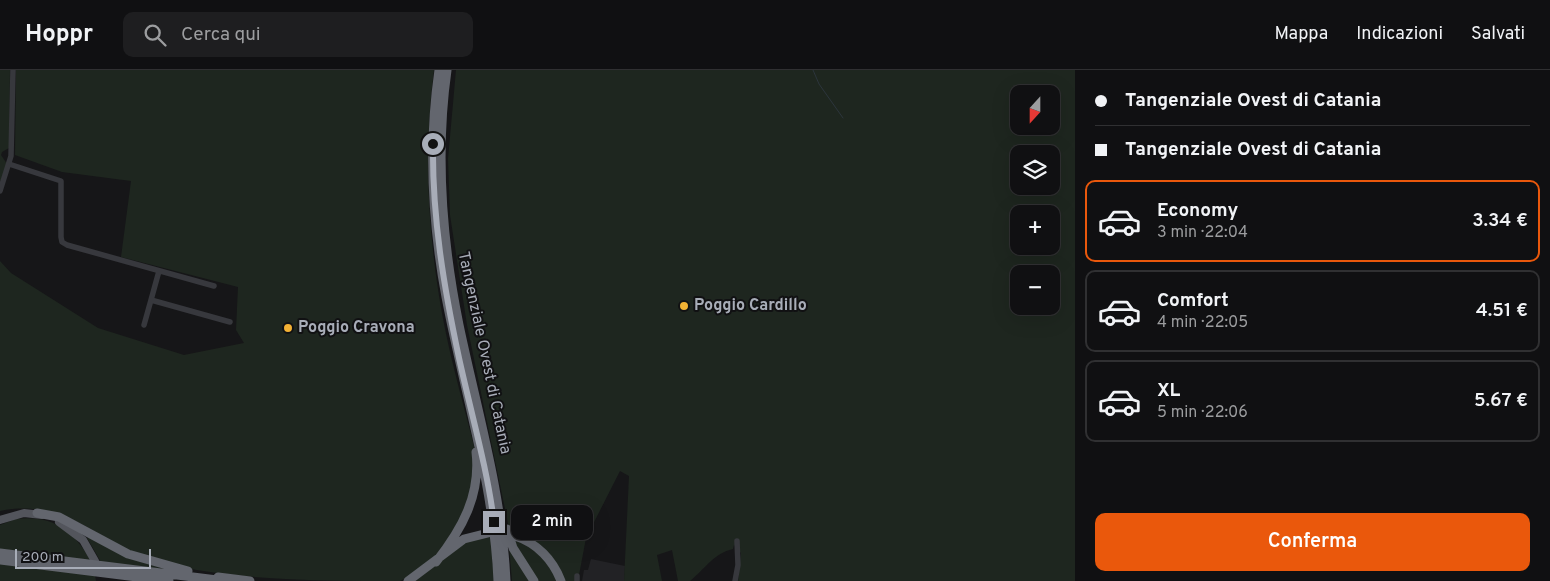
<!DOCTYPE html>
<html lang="it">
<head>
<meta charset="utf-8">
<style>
  :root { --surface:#101012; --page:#1e1e20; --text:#f1f3f6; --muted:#9c9d9f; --line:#303032; --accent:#ea580c }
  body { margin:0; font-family:Overpass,sans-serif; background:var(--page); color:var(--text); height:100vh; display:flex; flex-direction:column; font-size:19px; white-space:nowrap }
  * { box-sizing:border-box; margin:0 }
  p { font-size:16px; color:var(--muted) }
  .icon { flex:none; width:28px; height:28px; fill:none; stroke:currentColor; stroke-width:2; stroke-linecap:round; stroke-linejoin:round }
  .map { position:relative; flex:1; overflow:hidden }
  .details { display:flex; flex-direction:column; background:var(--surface); width:475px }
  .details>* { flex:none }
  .guide { display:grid; align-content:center; height:110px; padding:0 20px; background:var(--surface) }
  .needle { width:32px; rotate:201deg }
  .buttons { position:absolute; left:1010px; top:15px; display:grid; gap:10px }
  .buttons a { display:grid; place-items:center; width:50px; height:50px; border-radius:10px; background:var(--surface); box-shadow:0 5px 20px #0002,0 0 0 1px var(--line); font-size:25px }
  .scale { position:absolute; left:15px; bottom:12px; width:136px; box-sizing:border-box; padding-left:5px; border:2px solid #a8adb8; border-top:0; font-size:14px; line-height:18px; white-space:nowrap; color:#a8adb8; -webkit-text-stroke:4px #111113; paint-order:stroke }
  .end { position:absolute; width:22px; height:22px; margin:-11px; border:6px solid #a8adb8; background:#111; box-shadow:0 0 0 2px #111 }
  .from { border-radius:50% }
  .bubble { position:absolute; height:35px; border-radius:10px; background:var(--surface); box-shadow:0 5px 20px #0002,0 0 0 1px var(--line); font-size:16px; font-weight:600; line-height:35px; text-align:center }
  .guide b { display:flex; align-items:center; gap:18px; height:48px; font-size:19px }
  .guide b+b { border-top:1px solid var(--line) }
  .guide i { width:12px; height:12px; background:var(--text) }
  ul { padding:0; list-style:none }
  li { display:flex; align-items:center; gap:15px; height:82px; margin:0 10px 8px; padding:0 10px; border:2px solid var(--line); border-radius:10px }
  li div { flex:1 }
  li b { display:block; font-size:19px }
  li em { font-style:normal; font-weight:600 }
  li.on { border-color:var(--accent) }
  li>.icon { width:45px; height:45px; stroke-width:1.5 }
  .primary-button { display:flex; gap:10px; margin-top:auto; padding:10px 20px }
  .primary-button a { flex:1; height:58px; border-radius:10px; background:var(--accent); color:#fff; font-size:20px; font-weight:600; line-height:58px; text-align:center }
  header { display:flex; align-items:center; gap:30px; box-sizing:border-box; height:70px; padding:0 25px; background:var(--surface); border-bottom:1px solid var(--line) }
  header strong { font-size:24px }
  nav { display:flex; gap:28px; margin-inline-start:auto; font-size:18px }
  .search { width:350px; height:45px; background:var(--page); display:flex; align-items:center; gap:12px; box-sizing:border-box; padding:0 18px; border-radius:10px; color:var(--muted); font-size:19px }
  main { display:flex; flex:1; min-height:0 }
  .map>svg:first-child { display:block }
</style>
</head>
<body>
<header>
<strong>Hoppr</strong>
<div class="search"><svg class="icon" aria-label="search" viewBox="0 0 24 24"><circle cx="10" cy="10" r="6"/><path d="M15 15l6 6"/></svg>Cerca qui</div>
<nav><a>Mappa</a><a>Indicazioni</a><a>Salvati</a></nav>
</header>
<main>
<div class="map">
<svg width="1075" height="511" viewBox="0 0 1075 511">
  <rect width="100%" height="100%" fill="#161618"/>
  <!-- built -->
  <path fill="#222225" d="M591,489L625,496L624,511H582L584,500H588Z"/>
  <!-- green -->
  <path fill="#1e261f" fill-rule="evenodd" d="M0,0H10L9,78L2,82L1,85L7,94L0,113Z
    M16,0H434C423,84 428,171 444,254C452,295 464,336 474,376C478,432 452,487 400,511C321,511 239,511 162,493C103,476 67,427 0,441V191L11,203L98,258L184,285L244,273L236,260L238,217L121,187L131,111L62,102L15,85Z
    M456,0H1075V511H738L741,483L734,475L733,479C714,483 705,499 690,511H678L672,480L657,485L662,511H624L629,406L620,401L586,468L579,505H576L575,511H564C555,488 539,469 514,462L516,469C534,476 552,492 558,511H537L519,484L510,463L467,255L450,145L448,89ZM1019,24H1051V56H1019ZM1019,84H1051V116H1019ZM1019,144H1051V176H1019ZM1019,204H1051V236H1019Z
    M16,449C53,445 73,460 91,491L0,479V455Z
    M491,465L494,511H415L462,473Z
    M89,467L172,500L101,492L87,468Z
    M509,476L532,511H512Z
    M0,494L95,505L96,511H0Z"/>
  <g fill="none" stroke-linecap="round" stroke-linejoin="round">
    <!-- stream -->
    <path stroke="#2c353c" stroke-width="1" d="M813,0L819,14L843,48"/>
    <!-- minor -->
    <path stroke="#37383d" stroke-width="5.5" d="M9,94L61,111V167L62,172L67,175L214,216
      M0,121L11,86L13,0
      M159,201L151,230L230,252
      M144,255L151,230
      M577,511V506
      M735,511L738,495L737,471"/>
    <!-- major -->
    <path stroke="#53555c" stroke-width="8" d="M0,450L24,443L42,445
      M59,452L83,470L95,491"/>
    <!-- highway -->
    <path stroke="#63666e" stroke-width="9" d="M439,0C428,76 432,152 446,227C464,322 494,414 498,511
      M447,0C435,85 442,171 459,255C477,341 502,423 506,511
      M37,443L59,447L128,484L188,501
      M507,459L513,478L534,511
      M515,466C537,473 553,490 561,511
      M0,483L225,511
      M0,490L169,511
      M436,492C462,459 481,425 476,382
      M218,507L250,511
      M408,511L464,469L488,463"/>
  </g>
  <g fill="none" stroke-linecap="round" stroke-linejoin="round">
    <!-- route -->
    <path stroke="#a8adb8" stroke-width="6" d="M433,74C432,147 444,218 459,288C471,343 487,397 494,452"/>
  </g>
  <!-- markers -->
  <g fill="#f2b134" stroke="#111113" stroke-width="2">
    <circle cx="684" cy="236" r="5"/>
    <circle cx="288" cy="258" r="5"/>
  </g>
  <g text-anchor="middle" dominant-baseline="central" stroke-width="4" stroke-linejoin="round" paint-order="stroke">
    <!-- poi labels -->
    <g font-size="16" font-weight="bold" fill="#a8adb8" stroke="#111113" text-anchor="start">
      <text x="694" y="236">Poggio Cardillo</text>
      <text x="298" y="258">Poggio Cravona</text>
    </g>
    <!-- street labels -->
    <g font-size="16" fill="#a8adb8" stroke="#111113">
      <text transform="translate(484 283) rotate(78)">Tangenziale Ovest di Catania</text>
    </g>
  </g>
</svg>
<div class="buttons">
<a><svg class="needle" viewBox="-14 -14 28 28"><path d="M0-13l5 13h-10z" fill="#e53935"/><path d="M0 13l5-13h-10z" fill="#9c9d9f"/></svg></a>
<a><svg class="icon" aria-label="layers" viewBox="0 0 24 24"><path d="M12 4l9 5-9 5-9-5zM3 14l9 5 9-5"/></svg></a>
<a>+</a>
<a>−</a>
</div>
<div class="scale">200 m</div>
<i class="end from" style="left:433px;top:74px"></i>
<i class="end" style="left:494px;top:452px"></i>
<div class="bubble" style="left:511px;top:435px;width:82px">2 min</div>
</div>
<section class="details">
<div class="guide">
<b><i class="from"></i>Tangenziale Ovest di Catania</b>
<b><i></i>Tangenziale Ovest di Catania</b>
</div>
<ul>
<li class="on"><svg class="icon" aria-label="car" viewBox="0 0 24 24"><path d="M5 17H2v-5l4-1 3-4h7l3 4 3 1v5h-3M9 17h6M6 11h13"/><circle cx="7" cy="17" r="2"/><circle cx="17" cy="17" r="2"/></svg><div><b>Economy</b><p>3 min · 22:04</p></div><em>3.34 €</em></li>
<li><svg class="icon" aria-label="car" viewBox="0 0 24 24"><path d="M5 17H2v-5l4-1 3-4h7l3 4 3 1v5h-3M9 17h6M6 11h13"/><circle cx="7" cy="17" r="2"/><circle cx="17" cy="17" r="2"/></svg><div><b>Comfort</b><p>4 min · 22:05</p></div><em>4.51 €</em></li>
<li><svg class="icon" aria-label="car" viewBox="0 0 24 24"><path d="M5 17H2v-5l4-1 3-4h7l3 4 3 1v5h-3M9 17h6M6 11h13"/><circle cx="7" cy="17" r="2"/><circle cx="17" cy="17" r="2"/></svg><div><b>XL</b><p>5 min · 22:06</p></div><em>5.67 €</em></li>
</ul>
<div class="primary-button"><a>Conferma</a></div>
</section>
</main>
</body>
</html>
